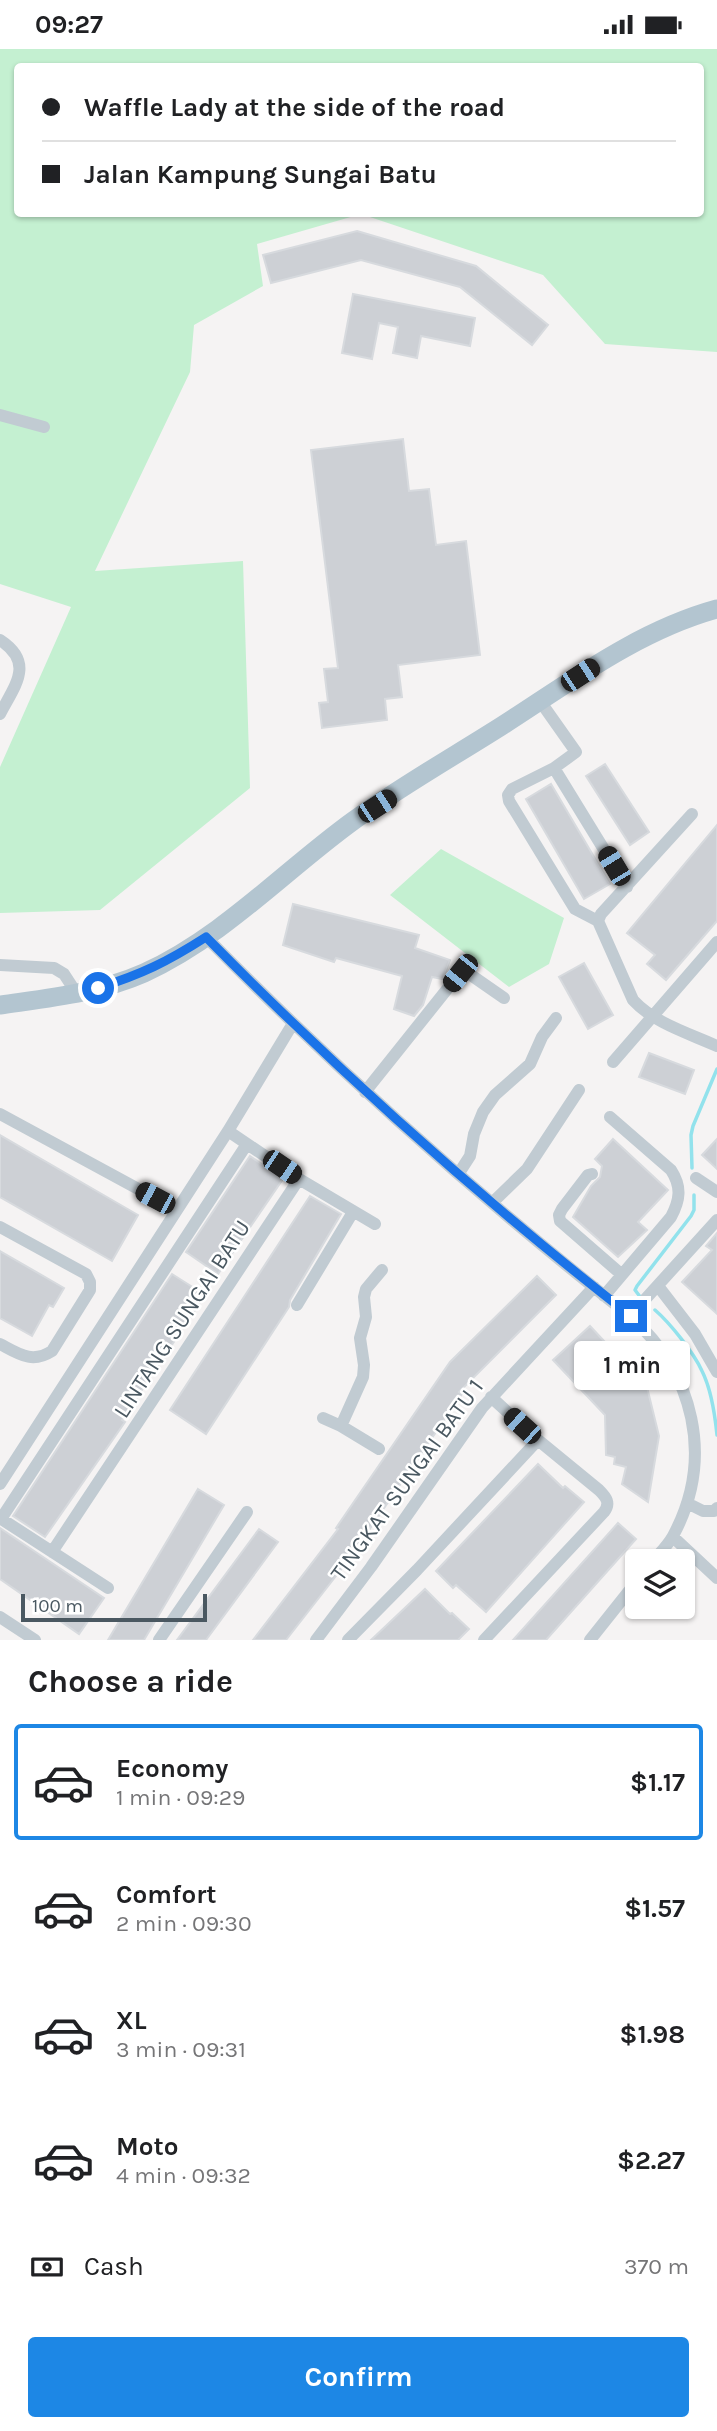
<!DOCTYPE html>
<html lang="en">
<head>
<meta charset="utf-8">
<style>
  :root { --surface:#fff; --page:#f6f6f6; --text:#202124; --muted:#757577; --line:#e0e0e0; --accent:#1d87e5 }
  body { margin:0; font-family:Karla,sans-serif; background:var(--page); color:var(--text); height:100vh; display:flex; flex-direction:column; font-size:26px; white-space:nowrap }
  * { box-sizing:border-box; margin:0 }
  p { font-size:23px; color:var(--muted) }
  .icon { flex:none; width:38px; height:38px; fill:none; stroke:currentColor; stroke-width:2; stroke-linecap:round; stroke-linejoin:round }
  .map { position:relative; height:1591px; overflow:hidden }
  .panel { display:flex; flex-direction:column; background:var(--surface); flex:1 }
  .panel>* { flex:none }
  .hud { position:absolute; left:14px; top:14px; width:690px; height:154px; border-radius:7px; box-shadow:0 2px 5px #0004; display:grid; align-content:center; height:154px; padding:0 28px; background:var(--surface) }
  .controls { position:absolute; left:625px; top:1500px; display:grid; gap:14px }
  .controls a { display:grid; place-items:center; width:70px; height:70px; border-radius:7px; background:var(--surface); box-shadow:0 2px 5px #0004; font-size:35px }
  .scale { position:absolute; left:21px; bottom:18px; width:186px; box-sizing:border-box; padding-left:7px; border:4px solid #4a5861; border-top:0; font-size:19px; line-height:24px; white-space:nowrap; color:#4a5861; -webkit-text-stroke:5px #fff; paint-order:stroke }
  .end { position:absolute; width:32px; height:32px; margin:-16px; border:9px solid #1a73e8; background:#fff; box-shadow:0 0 0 4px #fff }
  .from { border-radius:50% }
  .bubble { position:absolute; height:49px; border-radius:7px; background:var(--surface); box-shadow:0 2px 5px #0004; font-size:23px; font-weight:700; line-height:49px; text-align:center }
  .car { position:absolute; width:21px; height:42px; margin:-21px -10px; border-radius:9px; box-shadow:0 0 5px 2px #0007; background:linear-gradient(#222 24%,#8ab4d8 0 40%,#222 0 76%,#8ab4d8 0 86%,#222 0) }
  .hud b { display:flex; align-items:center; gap:24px; height:66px; font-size:26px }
  .hud b+b { border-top:2px solid var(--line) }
  .hud i { width:18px; height:18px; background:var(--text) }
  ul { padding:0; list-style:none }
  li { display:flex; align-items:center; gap:21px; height:116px; margin:0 14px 10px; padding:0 14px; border:4px solid transparent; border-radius:7px }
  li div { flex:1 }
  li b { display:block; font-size:26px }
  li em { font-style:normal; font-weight:700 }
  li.on { border-color:var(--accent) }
  li>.icon { width:63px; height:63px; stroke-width:1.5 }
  h2 { padding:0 28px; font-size:32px; line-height:84px }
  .pay { display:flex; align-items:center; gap:18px; height:77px; padding:0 28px; font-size:26px }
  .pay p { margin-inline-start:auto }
  .button { display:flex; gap:14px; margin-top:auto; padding:14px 28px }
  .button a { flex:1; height:80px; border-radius:7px; background:var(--accent); color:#fff; font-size:28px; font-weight:700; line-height:80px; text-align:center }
  .status { display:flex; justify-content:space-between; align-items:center; height:49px; padding:0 35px; background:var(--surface); direction:ltr }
  .status svg { height:19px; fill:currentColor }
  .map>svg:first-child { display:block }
</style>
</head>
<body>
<div class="status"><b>09:27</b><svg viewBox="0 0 49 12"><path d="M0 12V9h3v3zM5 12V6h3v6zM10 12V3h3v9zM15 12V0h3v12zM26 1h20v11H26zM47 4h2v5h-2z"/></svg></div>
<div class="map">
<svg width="717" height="1591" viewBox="0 0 717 1591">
  <rect width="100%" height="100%" fill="#f5f3f3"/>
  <!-- green -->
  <path fill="#c4f0d1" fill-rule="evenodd" d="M0,0H717V303L605,295L543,226L361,165L257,195L263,237L194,276L190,323L95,522L243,512L250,739L100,861L0,864V718L71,558L0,535ZM18,18H700V164H18Z
    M441,800L564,869L549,915L509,938L390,846Z"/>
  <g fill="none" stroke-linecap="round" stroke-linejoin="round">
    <!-- stream -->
    <path stroke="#92e2ec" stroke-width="3.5" d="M692,1119L691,1086L693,1077L717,1020
      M641,1249L635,1241L637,1237L691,1167L694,1161V1146
      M655,1261C670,1274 694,1304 702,1322C711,1340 715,1366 717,1386"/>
  </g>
  <!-- building -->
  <path fill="#cdd0d5" stroke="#d7dade" stroke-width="2" d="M357,182L476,217L548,276L532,296L460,238L361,211L271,234L263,206Z
    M353,245L475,269L470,297L421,287L417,309L393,304L398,278L379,274L372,310L342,304Z
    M403,390L409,442L429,440L436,496L466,492L480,606L398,616L402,648L385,650L387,671L322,679L319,654L328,653L324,620L338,619L311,401Z
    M605,715L649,783L630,796L586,727Z
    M551,735L610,835L584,850L526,750Z
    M717,776V872L666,931L647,915L655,906L627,884Z
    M293,855L419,886L415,899L450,911L443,930L432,928L423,956L414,967L394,960L402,927L336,909L334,913L283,896Z
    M584,914L613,966L588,980L559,928Z
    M649,1004L694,1021L685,1045L639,1028Z
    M0,1086L138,1166L112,1212L0,1148Z
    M613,1090L668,1141L638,1173L647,1181L618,1208L573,1168L591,1137L600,1128L602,1117L595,1110Z
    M717,1090V1120L702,1106Z
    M250,1107L283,1130L218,1225L186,1203Z
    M310,1147L341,1165L290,1251L289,1258L206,1385L170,1361Z
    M717,1184V1265L682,1233L712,1201L706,1197Z
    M0,1202L64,1239L53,1258L49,1256L32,1287L0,1269Z
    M172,1225L205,1246L122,1371L125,1373L45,1488L13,1467Z
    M537,1227L556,1246L459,1343L462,1345L350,1509L286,1591H253L338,1480L336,1479L450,1313Z
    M590,1277L647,1338L659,1387L648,1453L622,1435L626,1418L614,1415L615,1408L606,1406L605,1366L553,1311Z
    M538,1415L563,1439L565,1437L584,1453L486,1563L456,1536L453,1539L436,1522Z
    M198,1440L224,1456L144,1591H108Z
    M618,1474L636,1490L546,1591H513Z
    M0,1479L104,1549L79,1585L0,1530Z
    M259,1480L278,1493L206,1591H177Z
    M425,1540L450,1565L452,1564L469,1580L458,1591H371Z"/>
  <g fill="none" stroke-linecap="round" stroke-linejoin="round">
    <!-- minor -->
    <path stroke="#c1cbd2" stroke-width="12" d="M0,366L44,378
      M0,591C35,614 15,636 0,665
      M540,652L576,703L554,719L512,740L508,746L509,752L575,860L598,872
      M554,719L627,838
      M598,872L633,951C654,974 688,984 717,997
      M598,872L601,865L692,765
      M206,888C339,1023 481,1150 630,1267C694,1324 715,1409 673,1487C668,1496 660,1504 653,1512
      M0,916L54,919L64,925L77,945
      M613,1013L717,893
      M365,1043L460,924H468L504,949
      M0,1065L177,1161
      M228,1082L299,1130L375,1175
      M459,1124L470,1107L474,1085L483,1063L495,1046L530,1015L542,988L556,969
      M592,1125L588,1126L562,1160L559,1166L560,1172L621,1225
      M696,1129L717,1143
      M493,1153L527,1120L579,1041
      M0,1178L86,1225L90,1233V1241L52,1302C32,1315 19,1305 0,1295
      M658,1237L695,1285L717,1323
      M604,1247L671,1168C680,1151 682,1138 671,1121L610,1068
      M297,1256L353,1163
      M630,1267L717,1171
      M323,1369L341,1377L379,1400
      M341,1377L363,1328L364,1316L360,1289L366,1268L364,1248L366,1240L382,1221
      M0,1435L228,1082L292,976
      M687,1454L703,1462H714L717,1459
      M0,1469L108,1539
      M1,1470L247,1095
      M673,1488L717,1529
      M52,1503L299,1130
      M0,1568L35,1591
      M159,1591L247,1463
      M316,1591L371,1518L482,1359L594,1238
      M348,1591L417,1521L538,1391
      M484,1591L604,1463C611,1454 606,1448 599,1441L538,1391L491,1348
      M590,1591L637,1532"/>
    <!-- primary -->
    <path stroke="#b3c5d0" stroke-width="19" d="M0,956C48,949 99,944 144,924C223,888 284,822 353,772C400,738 451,709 500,678C569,634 637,582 717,560"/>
  </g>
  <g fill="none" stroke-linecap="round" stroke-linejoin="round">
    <!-- route -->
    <path stroke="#1a73e8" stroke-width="9" d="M98,939C142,925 167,913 206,888C339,1023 481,1150 631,1267"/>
  </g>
  <g text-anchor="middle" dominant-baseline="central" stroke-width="5" stroke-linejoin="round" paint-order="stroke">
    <!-- street labels -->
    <g font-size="23" fill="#4a5861" stroke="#fff">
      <text transform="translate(182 1270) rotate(-57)">LINTANG SUNGAI BATU</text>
      <text transform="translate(407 1431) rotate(-54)">TINGKAT SUNGAI BATU 1</text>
    </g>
  </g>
</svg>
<div class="controls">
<a><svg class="icon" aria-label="layers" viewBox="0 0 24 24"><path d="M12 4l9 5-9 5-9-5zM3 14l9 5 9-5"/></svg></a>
</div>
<div class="scale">100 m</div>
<i class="end from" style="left:98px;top:939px"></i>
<i class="end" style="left:631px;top:1267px"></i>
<div class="bubble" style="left:574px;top:1292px;width:116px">1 min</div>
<i class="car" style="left:580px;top:626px;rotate:57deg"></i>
<i class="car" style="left:377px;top:757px;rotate:57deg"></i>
<i class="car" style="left:614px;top:817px;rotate:329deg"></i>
<i class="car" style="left:460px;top:924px;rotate:219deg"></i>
<i class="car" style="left:282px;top:1118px;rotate:124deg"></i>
<i class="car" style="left:155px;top:1149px;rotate:298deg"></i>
<i class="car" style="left:522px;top:1377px;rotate:312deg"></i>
<div class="hud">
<b><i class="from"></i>Waffle Lady at the side of the road</b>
<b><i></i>Jalan Kampung Sungai Batu</b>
</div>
</div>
<section class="panel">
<h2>Choose a ride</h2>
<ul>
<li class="on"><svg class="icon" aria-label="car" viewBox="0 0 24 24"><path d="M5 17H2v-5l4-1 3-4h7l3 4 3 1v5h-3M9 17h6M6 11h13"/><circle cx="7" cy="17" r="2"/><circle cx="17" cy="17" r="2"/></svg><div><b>Economy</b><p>1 min · 09:29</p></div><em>$1.17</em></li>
<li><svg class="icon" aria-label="car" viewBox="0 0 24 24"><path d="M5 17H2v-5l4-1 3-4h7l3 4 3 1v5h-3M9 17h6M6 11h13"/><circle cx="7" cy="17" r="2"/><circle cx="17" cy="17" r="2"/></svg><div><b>Comfort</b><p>2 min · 09:30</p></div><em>$1.57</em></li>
<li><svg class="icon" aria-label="car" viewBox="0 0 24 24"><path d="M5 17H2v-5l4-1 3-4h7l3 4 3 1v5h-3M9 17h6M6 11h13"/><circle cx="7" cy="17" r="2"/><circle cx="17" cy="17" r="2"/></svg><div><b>XL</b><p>3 min · 09:31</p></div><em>$1.98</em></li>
<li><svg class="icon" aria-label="car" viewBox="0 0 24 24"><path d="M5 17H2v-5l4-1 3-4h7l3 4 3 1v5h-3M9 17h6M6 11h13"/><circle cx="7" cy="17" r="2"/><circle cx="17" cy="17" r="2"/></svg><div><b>Moto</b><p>4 min · 09:32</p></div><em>$2.27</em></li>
</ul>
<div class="pay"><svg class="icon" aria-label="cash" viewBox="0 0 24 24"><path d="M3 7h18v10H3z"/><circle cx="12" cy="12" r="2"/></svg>Cash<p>370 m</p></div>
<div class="button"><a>Confirm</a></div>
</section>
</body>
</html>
